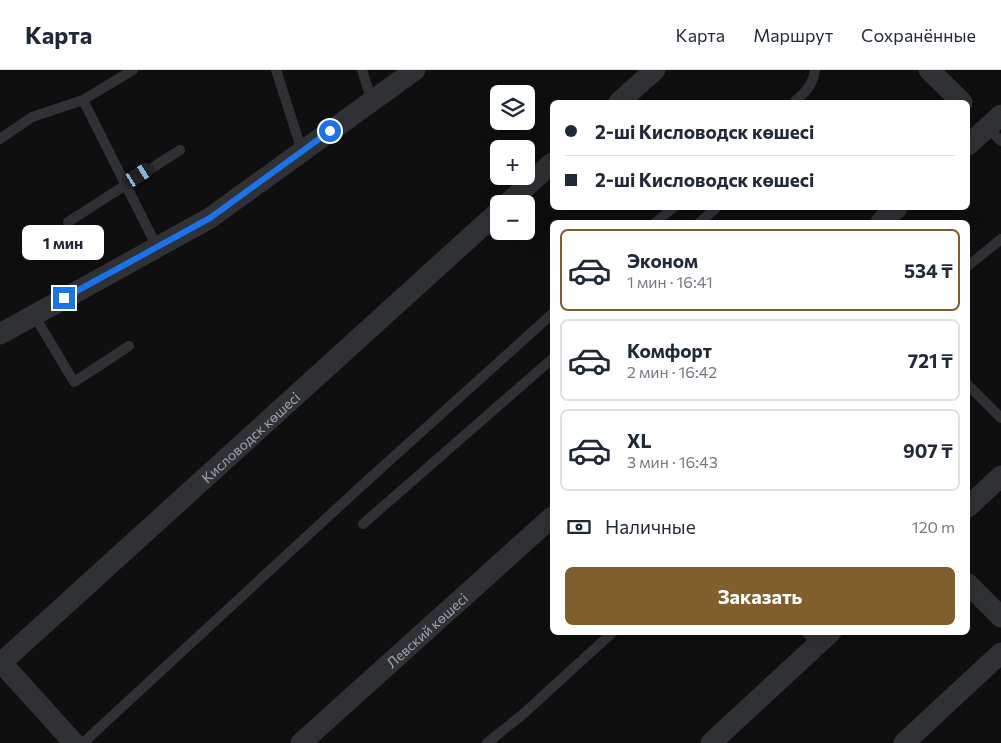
<!DOCTYPE html>
<html lang="ru">
<head>
<meta charset="utf-8">
<style>
  :root { --surface:#fff; --page:#f6f6f7; --text:#1f2937; --muted:#747a83; --line:#e0e1e3; --accent:#815f2c }
  body { margin:0; font-family:Commissioner,sans-serif; background:var(--page); color:var(--text); height:100vh; display:flex; flex-direction:column; font-size:19px; white-space:nowrap }
  * { box-sizing:border-box; margin:0 }
  p { font-size:16px; color:var(--muted) }
  .icon { flex:none; width:28px; height:28px; fill:none; stroke:currentColor; stroke-width:2; stroke-linecap:round; stroke-linejoin:round }
  .map { position:relative; flex:1; overflow:hidden }
  .sheet { position:absolute; left:550px; top:150px; width:420px; height:415px; display:flex; flex-direction:column; background:var(--surface); border-radius:8px; box-shadow:0 5px 20px #0002 }
  .sheet>* { flex:none }
  .guide { position:absolute; left:550px; top:30px; width:420px; height:110px; border-radius:8px; box-shadow:0 5px 20px #0002; display:grid; align-content:center; height:110px; padding:0 15px; background:var(--surface) }
  .buttons { position:absolute; left:490px; top:15px; display:grid; gap:10px }
  .buttons a { display:grid; place-items:center; width:45px; height:45px; border-radius:8px; background:var(--surface); box-shadow:0 5px 20px #0002; font-size:25px }
  .end { position:absolute; width:22px; height:22px; margin:-11px; border:6px solid #1a73e8; background:#fff; box-shadow:0 0 0 2px #fff }
  .from { border-radius:50% }
  .bubble { position:absolute; height:35px; border-radius:8px; background:var(--surface); box-shadow:0 5px 20px #0002; font-size:16px; font-weight:700; line-height:35px; text-align:center }
  .car { position:absolute; width:15px; height:30px; margin:-15px -8px; border-radius:6px; box-shadow:0 0 4px 1px #0007; background:linear-gradient(#222 24%,#8ab4d8 0 40%,#222 0 76%,#8ab4d8 0 86%,#222 0) }
  .guide b { display:flex; align-items:center; gap:18px; height:48px; font-size:19px }
  .guide b+b { border-top:1px solid var(--line) }
  .guide i { width:12px; height:12px; background:var(--text) }
  ul { padding:9px 0 0; list-style:none }
  li { display:flex; align-items:center; gap:15px; height:82px; margin:0 10px 8px; padding:0 5px; border:2px solid var(--line); border-radius:8px }
  li div { flex:1 }
  li b { display:block; font-size:19px }
  li em { font-style:normal; font-weight:700 }
  li.on { border-color:var(--accent) }
  li>.icon { width:45px; height:45px; stroke-width:1.5 }
  .pay { display:flex; align-items:center; gap:12px; height:55px; padding:0 15px; font-size:19px }
  .pay p { margin-inline-start:auto }
  .primary-button { display:flex; gap:10px; margin-top:auto; padding:10px 15px }
  .primary-button a { flex:1; height:58px; border-radius:8px; background:var(--accent); color:#fff; font-size:20px; font-weight:700; line-height:58px; text-align:center }
  header { display:flex; align-items:center; gap:30px; box-sizing:border-box; height:70px; padding:0 25px; background:var(--surface); border-bottom:1px solid var(--line) }
  header strong { font-size:24px }
  nav { display:flex; gap:28px; margin-inline-start:auto; font-size:18px }
  .map>svg:first-child { display:block }
</style>
</head>
<body>
<header>
<strong>Карта</strong>
<nav><a>Карта</a><a>Маршрут</a><a>Сохранённые</a></nav>
</header>
<div class="map">
<svg width="1001" height="673" viewBox="0 0 1001 673">
  <rect width="100%" height="100%" fill="#0f0f10"/>
  <g fill="none" stroke-linecap="round" stroke-linejoin="round">
    <!-- service -->
    <path stroke="#303135" stroke-width="10" d="M276,0L302,81
      M362,0L372,31
      M83,30L157,177
      M794,32C805,23 813,15 815,0
      M987,57L1001,71
      M0,69L32,47L83,30L133,0
      M68,152L180,80
      M656,152L673,138
      M700,152L716,138
      M968,196L1001,169
      M34,245L74,312L129,276
      M968,315L1001,348
      M363,454L552,289
      M806,562L818,574
      M83,673L358,419L552,244
      M487,673L522,645L613,562"/>
    <!-- minor -->
    <g stroke="#303135" stroke-width="21">
      <path d="M929,0L962,32"/>
      <path d="M619,32L655,0"/>
      <path d="M968,75L1001,45"/>
      <path d="M507,134L552,93"/>
      <path d="M881,152L897,138"/>
      <path d="M0,264L210,148L415,0"/>
      <path d="M968,437L1001,406"/>
      <path d="M968,514L1001,547"/>
      <path d="M0,591L74,673"/>
      <path id="s1" d="M0,594L499,141"/>
      <path id="s2" d="M301,673L552,447"/>
      <path d="M711,673L831,562"/>
      <path d="M904,673L1001,583"/>
    </g>
  </g>
  <g fill="none" stroke-linecap="round" stroke-linejoin="round">
    <!-- route -->
    <path stroke="#1a73e8" stroke-width="6" d="M64,228L210,148L330,61"/>
  </g>
  <g text-anchor="middle" dominant-baseline="central" stroke-width="4.5" stroke-linejoin="round" paint-order="stroke">
    <!-- street labels -->
    <g font-size="14" fill="#9fa6b2" stroke="#0a0a0b">
      <text stroke="none"><textPath href="#s1" startOffset="338">Кисловодск көшесі</textPath></text>
      <text stroke="none"><textPath href="#s2" startOffset="169">Левский көшесі</textPath></text>
    </g>
  </g>
</svg>
<div class="buttons">
<a><svg class="icon" aria-label="layers" viewBox="0 0 24 24"><path d="M12 4l9 5-9 5-9-5zM3 14l9 5 9-5"/></svg></a>
<a>+</a>
<a>−</a>
</div>
<i class="end from" style="left:330px;top:61px"></i>
<i class="end" style="left:64px;top:228px"></i>
<div class="bubble" style="left:22px;top:155px;width:82px">1 мин</div>
<i class="car" style="left:139px;top:105px;rotate:58deg"></i>
<div class="guide">
<b><i class="from"></i>2-ші Кисловодск көшесі</b>
<b><i></i>2-ші Кисловодск көшесі</b>
</div>
<section class="sheet">
<ul>
<li class="on"><svg class="icon" aria-label="car" viewBox="0 0 24 24"><path d="M5 17H2v-5l4-1 3-4h7l3 4 3 1v5h-3M9 17h6M6 11h13"/><circle cx="7" cy="17" r="2"/><circle cx="17" cy="17" r="2"/></svg><div><b>Эконом</b><p>1 мин · 16:41</p></div><em>534 ₸</em></li>
<li><svg class="icon" aria-label="car" viewBox="0 0 24 24"><path d="M5 17H2v-5l4-1 3-4h7l3 4 3 1v5h-3M9 17h6M6 11h13"/><circle cx="7" cy="17" r="2"/><circle cx="17" cy="17" r="2"/></svg><div><b>Комфорт</b><p>2 мин · 16:42</p></div><em>721 ₸</em></li>
<li><svg class="icon" aria-label="car" viewBox="0 0 24 24"><path d="M5 17H2v-5l4-1 3-4h7l3 4 3 1v5h-3M9 17h6M6 11h13"/><circle cx="7" cy="17" r="2"/><circle cx="17" cy="17" r="2"/></svg><div><b>XL</b><p>3 мин · 16:43</p></div><em>907 ₸</em></li>
</ul>
<div class="pay"><svg class="icon" aria-label="cash" viewBox="0 0 24 24"><path d="M3 7h18v10H3z"/><circle cx="12" cy="12" r="2"/></svg>Наличные<p>120 m</p></div>
<div class="primary-button"><a>Заказать</a></div>
</section>
</div>
</body>
</html>
